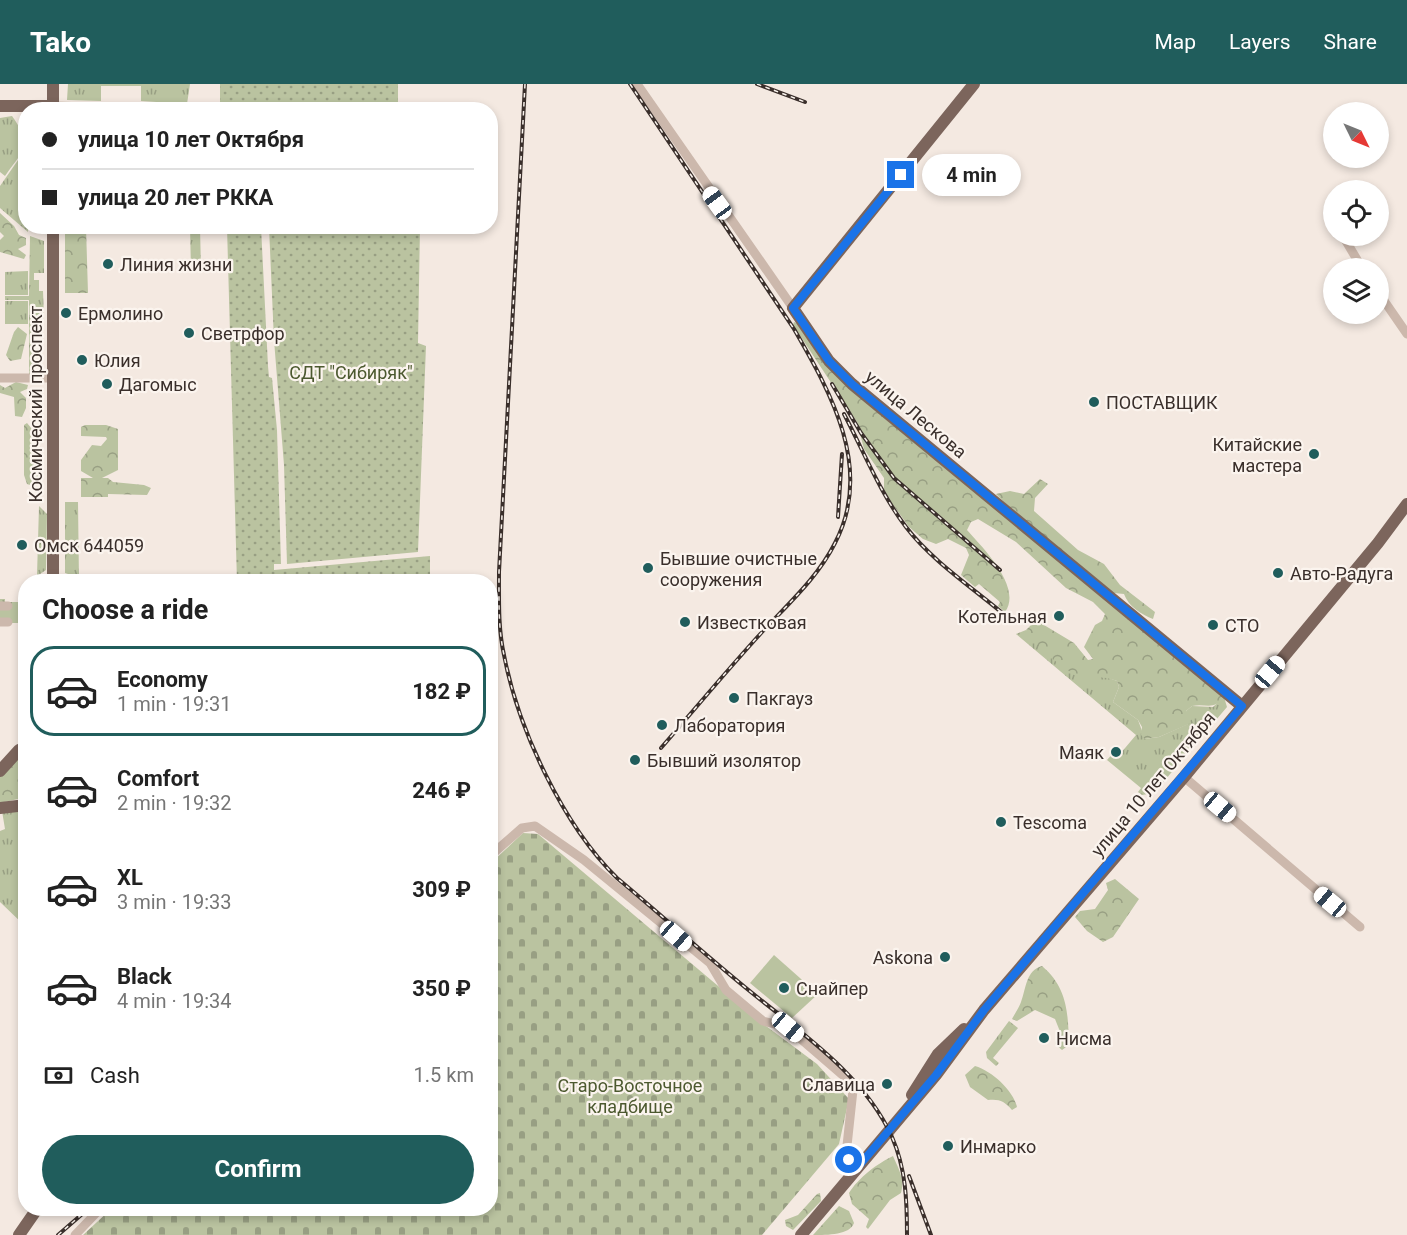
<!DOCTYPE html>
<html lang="en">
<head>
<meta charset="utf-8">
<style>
  :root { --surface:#fff; --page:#f6f6f6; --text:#222; --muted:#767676; --line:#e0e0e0; --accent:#205d5c }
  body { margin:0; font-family:Roboto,sans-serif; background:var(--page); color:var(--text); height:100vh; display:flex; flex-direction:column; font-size:22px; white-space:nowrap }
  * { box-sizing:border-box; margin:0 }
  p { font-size:20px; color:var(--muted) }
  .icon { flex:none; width:33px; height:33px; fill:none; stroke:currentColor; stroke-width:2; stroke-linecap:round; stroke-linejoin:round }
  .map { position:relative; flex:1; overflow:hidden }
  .details { position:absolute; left:18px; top:490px; width:480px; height:642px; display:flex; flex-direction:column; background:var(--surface); border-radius:24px; box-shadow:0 3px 9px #0003 }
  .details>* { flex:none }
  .hud { position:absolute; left:18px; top:18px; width:480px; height:132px; border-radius:24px; box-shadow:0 3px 9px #0003; display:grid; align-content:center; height:132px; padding:0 24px; background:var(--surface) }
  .needle { width:39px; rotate:133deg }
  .controls { position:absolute; left:1323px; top:18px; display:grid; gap:12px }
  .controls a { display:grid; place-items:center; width:66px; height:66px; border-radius:50%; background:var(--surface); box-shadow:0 3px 9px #0003; font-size:30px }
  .end { position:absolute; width:27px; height:27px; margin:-14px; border:8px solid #1a73e8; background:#fff; box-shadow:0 0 0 3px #fff }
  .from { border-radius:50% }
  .bubble { position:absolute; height:42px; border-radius:21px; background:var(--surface); box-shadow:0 3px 9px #0003; font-size:20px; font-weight:700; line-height:42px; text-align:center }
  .car { position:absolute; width:18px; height:36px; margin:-18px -9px; border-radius:8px; box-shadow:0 0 4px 2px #0007; background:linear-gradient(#fff 24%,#345 0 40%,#fff 0 76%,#345 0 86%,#fff 0) }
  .hud b { display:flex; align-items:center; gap:21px; height:57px; font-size:22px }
  .hud b+b { border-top:2px solid var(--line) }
  .hud i { width:15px; height:15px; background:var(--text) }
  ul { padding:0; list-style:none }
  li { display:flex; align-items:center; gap:18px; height:90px; margin:0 12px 9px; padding:0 12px; border:3px solid transparent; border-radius:24px }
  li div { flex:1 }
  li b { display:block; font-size:22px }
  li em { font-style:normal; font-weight:700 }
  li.active { border-color:var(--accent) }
  li>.icon { width:54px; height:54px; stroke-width:1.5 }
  h2 { padding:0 24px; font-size:27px; line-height:72px }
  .pay { display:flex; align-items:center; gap:15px; height:66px; padding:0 24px; font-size:22px }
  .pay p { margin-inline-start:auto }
  .cta { display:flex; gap:12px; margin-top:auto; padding:12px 24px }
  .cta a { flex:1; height:69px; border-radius:36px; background:var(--accent); color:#fff; font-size:24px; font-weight:700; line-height:69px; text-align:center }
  header { display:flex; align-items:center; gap:36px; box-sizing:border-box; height:84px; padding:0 30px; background:var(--accent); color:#fff }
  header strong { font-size:28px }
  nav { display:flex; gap:33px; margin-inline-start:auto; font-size:21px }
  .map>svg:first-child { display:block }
</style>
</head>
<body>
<header>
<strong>Tako</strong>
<nav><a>Map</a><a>Layers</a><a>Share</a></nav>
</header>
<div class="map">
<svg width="1407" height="1151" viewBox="0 0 1407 1151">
  <defs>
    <pattern id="grass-tufts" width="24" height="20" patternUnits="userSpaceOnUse" patternTransform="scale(1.5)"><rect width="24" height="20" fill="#bac3a0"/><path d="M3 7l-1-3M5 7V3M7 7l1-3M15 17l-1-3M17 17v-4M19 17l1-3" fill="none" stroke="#989f83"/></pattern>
    <pattern id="forest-crowns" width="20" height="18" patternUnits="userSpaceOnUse" patternTransform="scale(1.5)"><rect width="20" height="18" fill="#bac3a0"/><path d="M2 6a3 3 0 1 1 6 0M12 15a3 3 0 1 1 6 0" fill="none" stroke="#989f83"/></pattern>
    <pattern id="cemetery-stones" width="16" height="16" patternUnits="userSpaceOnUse" patternTransform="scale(1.5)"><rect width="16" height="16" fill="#bac3a0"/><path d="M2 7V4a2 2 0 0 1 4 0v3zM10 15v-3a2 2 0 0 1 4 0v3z" fill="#989f83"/></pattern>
    <pattern id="garden-dots" width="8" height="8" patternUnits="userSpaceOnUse" patternTransform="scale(1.5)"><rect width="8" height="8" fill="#bac3a0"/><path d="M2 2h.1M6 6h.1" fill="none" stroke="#989f83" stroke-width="1.8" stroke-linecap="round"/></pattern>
  </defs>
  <rect width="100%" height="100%" fill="#f4e9e1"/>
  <!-- grass -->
  <path fill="url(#grass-tufts)" d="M68,0H190L187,20L141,17V2H101V17L67,16Z
    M12,32C33,62 24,65 5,92L0,88V34Z
    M25,66L26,142L28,143V148L0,124V102Z
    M190,143H200L201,185L191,186Z
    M30,152L44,157V189H34V196H39V207H43L44,234L34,235L35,257H31L35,290H29V216H5V212H29Z
    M28,187V211H5V188Z
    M5,217H28V240H5Z
    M65,418H78L79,498H68V490L65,489Z
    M39,422L47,430L46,486L37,492Z
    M0,515H5V518H25V539H0Z
    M1026,546L1054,573L1117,597L1119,603L1113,618L1138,636L1145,655L1159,653L1188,640L1186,627L1192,622L1213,623L1224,613L1227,623L1154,709L1142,711L1138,708L1141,704L1107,676L1115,667L1120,670L1136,651L1016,550Z
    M19,726L25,738V842L0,818V747L5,745L2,727Z
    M1009,937L1018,944L993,974L999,979L996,982L987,974L986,968Z"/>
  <!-- forest -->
  <path fill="url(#forest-crowns)" d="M0,129L14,142L19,151L26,154V161L18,165L26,171L24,175L0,168V156L4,152L0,148Z
    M65,143H86L88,209H65Z
    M794,238L799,240L817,265L1224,613C1214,627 1206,619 1192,622L1186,627L1192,633L1189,640L1159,653L1145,655L1141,651L1142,643L1138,636L1113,618L1119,603L1117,597C1103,591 1089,595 1075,590C1064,586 1030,557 1026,546L1033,539L1039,538L1074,559L1088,576L1093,575L1084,563L1095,541L1102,537L1105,530L1093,518L1066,504L1016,458L978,435L971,438L967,446C982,463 1023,503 1005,528L998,522L1000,518L979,500L975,503L961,491L969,471L966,464L948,455L936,460L923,455L909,443L891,418L884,405V394L864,365L857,338L793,241Z
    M18,243L27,250L21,275L10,277L6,271L14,248Z
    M16,298L28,301L27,305L20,308L26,314V324L22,333L15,332L14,313L0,309V301L5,304Z
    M27,339C41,353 38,379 38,397L33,402L27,400L24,391V341Z
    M85,341H106L118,345V386L102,394H108L113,398L144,401L151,404L147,411L108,410V413H81V394H93L81,387V376L92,361L101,362L107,355L106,353L81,352V343Z
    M1040,395L1048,400L1035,414L1034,427L1078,466L1104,480L1120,501L1155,528L1153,535C1142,531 1128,522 1124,510L1114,509L1012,426L996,410L1010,407L1024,410Z
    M25,666L22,677L25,680L24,710L18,715L0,719V691Z
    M1115,795L1139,815L1113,853L1103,858L1087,847L1075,833L1080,827L1095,825L1108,806L1106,799Z
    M1042,882C1068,904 1068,930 1069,961L1062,966L1055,960L1059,945L1055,935L1035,926L1017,937L1012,935C1015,929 1019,924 1021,918C1026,905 1026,886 1042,882Z
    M975,982C992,987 1013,1006 1017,1023L1012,1026C1004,1017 1000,1015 988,1016L970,1003L965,991Z
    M893,1072C898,1084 905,1094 901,1109L890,1116L868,1145L866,1143L869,1135L852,1120L849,1109C858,1094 878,1079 893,1072Z
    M820,1109L821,1117L793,1146L786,1142L785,1136L798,1131L817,1110Z
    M839,1122L849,1127L854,1139C850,1151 828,1151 813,1151Z"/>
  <!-- cemetery -->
  <path fill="url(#cemetery-stones)" d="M523,749L538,750L762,939L817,980L849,1015L839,1060L762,1151H83L111,1125H490L491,779Z"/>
  <!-- garden -->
  <path fill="url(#garden-dots)" d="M220,0H398V25L220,23Z
    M227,143H261L268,282L269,293L272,294L277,346L281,480H274V486L430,472V498H237Z
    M269,143H420L418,259L426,262L418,468L287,480L284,381L274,256Z"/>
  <!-- pitch -->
  <path fill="#bac3a0" d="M774,871L818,910L792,934L750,899Z"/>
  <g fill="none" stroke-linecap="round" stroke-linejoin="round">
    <!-- minor -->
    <path stroke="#ccb8ac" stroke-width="9" d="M637,0L793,224
      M53,22L204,26
      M1343,152L1362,184
      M1378,208L1407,250
      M0,294H52
      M0,522H8
      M0,538H8
      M1184,693L1360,843
      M490,772L522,744L535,742L584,776L710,879L726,906L763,937L787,943L845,993L853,1006L846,1071L857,1084
      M75,1151L100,1125"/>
    <!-- major -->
    <path stroke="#7c655c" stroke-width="12" d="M974,0L793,224L829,277L852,300L1242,622
      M0,22H53
      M53,26V0
      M53,142V498
      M0,687L19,666L26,663
      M0,724L26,721
      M912,1011L938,970L964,945
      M19,1151L37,1125
      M801,1151L936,991L984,926L1184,693L1378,459L1407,420"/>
    <defs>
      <path id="rail" d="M525,0L499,488C499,516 498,544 504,571C518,645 563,741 617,794C660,830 702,868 746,904C797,946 864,990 892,1053C906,1085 907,1117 907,1151
        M630,0L794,245C831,309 874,385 835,459C818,493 789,519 763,547C728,585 695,625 661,664
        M757,0L805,18
        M832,300L861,349L894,394L1000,486
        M844,330C864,368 880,409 906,443C932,477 973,504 1006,532
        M838,433L842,370
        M909,1092L931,1151
        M58,1151L88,1125"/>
    </defs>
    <!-- rail casing -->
    <use href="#rail" stroke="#3a2f2b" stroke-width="4"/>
    <!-- rail -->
    <use href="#rail" stroke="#fbf4ee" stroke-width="1.5" stroke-dasharray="4.5" stroke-linecap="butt"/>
  </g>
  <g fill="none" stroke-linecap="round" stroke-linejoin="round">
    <!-- route -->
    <path stroke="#1a73e8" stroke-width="8" d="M849,1076L857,1084L936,991L984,926L1242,622L852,300L829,277L793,224L901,91"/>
  </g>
  <!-- markers -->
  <g fill="#205d5c" stroke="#fbf4ee" stroke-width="2">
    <circle cx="108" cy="180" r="6"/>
    <circle cx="66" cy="229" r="6"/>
    <circle cx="189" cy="249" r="6"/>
    <circle cx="82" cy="276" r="6"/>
    <circle cx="107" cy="300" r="6"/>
    <circle cx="1094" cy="318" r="6"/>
    <circle cx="1314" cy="370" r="6"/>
    <circle cx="22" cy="461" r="6"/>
    <circle cx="648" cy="484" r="6"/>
    <circle cx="1278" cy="489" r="6"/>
    <circle cx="1059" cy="532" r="6"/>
    <circle cx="685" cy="538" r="6"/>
    <circle cx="1213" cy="541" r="6"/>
    <circle cx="734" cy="614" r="6"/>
    <circle cx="662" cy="641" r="6"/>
    <circle cx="1116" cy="668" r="6"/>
    <circle cx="635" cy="676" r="6"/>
    <circle cx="1001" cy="738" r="6"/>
    <circle cx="945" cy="873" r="6"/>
    <circle cx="784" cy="904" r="6"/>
    <circle cx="1044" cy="954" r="6"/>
    <circle cx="887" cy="1000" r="6"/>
    <circle cx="948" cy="1062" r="6"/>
  </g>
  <g text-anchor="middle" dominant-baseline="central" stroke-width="4.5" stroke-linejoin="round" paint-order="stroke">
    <!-- poi labels -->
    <g font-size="18" fill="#3a2f2b" stroke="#fbf4ee" text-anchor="start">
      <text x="120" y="180">Линия жизни</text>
      <text x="78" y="229">Ермолино</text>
      <text x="201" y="249">Светрфор</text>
      <text x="94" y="276">Юлия</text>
      <text x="119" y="300">Дагомыс</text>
      <text x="1106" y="318">ПОСТАВЩИК</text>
      <text x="1302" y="360" text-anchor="end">Китайские<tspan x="1302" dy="21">мастера</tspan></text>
      <text x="34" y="461">Омск 644059</text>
      <text x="660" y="474">Бывшие очистные<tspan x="660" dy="21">сооружения</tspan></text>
      <text x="1290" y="489">Авто-Радуга</text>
      <text x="1047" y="532" text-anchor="end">Котельная</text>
      <text x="697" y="538">Известковая</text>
      <text x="1225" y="541">СТО</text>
      <text x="746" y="614">Пакгауз</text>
      <text x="674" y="641">Лаборатория</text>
      <text x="1104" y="668" text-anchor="end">Маяк</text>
      <text x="647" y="676">Бывший изолятор</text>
      <text x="1013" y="738">Tescoma</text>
      <text x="933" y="873" text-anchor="end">Askona</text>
      <text x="796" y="904">Снайпер</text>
      <text x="1056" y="954">Нисма</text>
      <text x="875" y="1000" text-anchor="end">Славица</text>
      <text x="960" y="1062">Инмарко</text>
    </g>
    <!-- park labels -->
    <g font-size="18" fill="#4c592f" stroke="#fbf4ee">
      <text x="351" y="288">СДТ "Сибиряк"</text>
      <text x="630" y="1001">Старо-Восточное<tspan x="630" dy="21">кладбище</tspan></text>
    </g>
    <!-- street labels -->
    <g font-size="18" fill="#3a2f2b" stroke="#fbf4ee">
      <text transform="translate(35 320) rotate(-90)">Космический проспект</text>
      <text transform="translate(916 330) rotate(40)">улица Лескова</text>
      <text transform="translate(1153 700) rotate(-50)">улица 10 лет Октября</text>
    </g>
  </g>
</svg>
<div class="controls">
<a><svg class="needle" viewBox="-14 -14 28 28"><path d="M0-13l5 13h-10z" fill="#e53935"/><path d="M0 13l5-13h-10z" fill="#767676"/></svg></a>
<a><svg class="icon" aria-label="locate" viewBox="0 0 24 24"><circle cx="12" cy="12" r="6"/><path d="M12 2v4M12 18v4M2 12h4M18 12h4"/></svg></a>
<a><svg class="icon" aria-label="layers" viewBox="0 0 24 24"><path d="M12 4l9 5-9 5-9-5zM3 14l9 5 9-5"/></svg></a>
</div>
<i class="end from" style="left:849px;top:1076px"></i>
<i class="end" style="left:901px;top:91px"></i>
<div class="bubble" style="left:922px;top:70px;width:99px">4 min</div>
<i class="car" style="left:717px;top:119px;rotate:324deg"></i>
<i class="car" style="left:1270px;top:588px;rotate:40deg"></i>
<i class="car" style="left:1220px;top:723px;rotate:130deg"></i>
<i class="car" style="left:1330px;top:818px;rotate:310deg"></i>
<i class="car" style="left:676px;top:852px;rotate:131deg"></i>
<i class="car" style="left:788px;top:943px;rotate:130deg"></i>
<div class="hud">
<b><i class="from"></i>улица 10 лет Октября</b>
<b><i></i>улица 20 лет РККА</b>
</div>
<section class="details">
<h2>Choose a ride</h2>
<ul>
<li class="active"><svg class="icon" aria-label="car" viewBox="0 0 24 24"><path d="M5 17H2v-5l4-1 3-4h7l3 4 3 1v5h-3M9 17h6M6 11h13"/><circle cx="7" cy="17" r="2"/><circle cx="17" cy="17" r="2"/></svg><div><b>Economy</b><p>1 min · 19:31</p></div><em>182 ₽</em></li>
<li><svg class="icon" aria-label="car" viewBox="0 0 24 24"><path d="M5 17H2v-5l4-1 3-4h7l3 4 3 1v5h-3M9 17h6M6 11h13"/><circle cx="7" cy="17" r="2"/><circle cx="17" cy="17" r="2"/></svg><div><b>Comfort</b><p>2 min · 19:32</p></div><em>246 ₽</em></li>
<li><svg class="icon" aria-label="car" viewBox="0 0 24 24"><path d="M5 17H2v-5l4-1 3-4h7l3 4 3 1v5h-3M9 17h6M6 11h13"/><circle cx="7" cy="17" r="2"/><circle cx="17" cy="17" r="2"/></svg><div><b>XL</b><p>3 min · 19:33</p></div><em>309 ₽</em></li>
<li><svg class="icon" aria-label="car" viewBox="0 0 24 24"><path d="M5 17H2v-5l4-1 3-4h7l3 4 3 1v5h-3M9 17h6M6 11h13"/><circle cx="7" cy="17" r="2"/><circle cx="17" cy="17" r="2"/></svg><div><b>Black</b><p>4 min · 19:34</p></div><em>350 ₽</em></li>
</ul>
<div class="pay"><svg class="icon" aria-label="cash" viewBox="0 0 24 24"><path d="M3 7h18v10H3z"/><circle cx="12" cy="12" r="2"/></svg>Cash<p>1.5 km</p></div>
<div class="cta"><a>Confirm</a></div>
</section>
</div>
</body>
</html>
